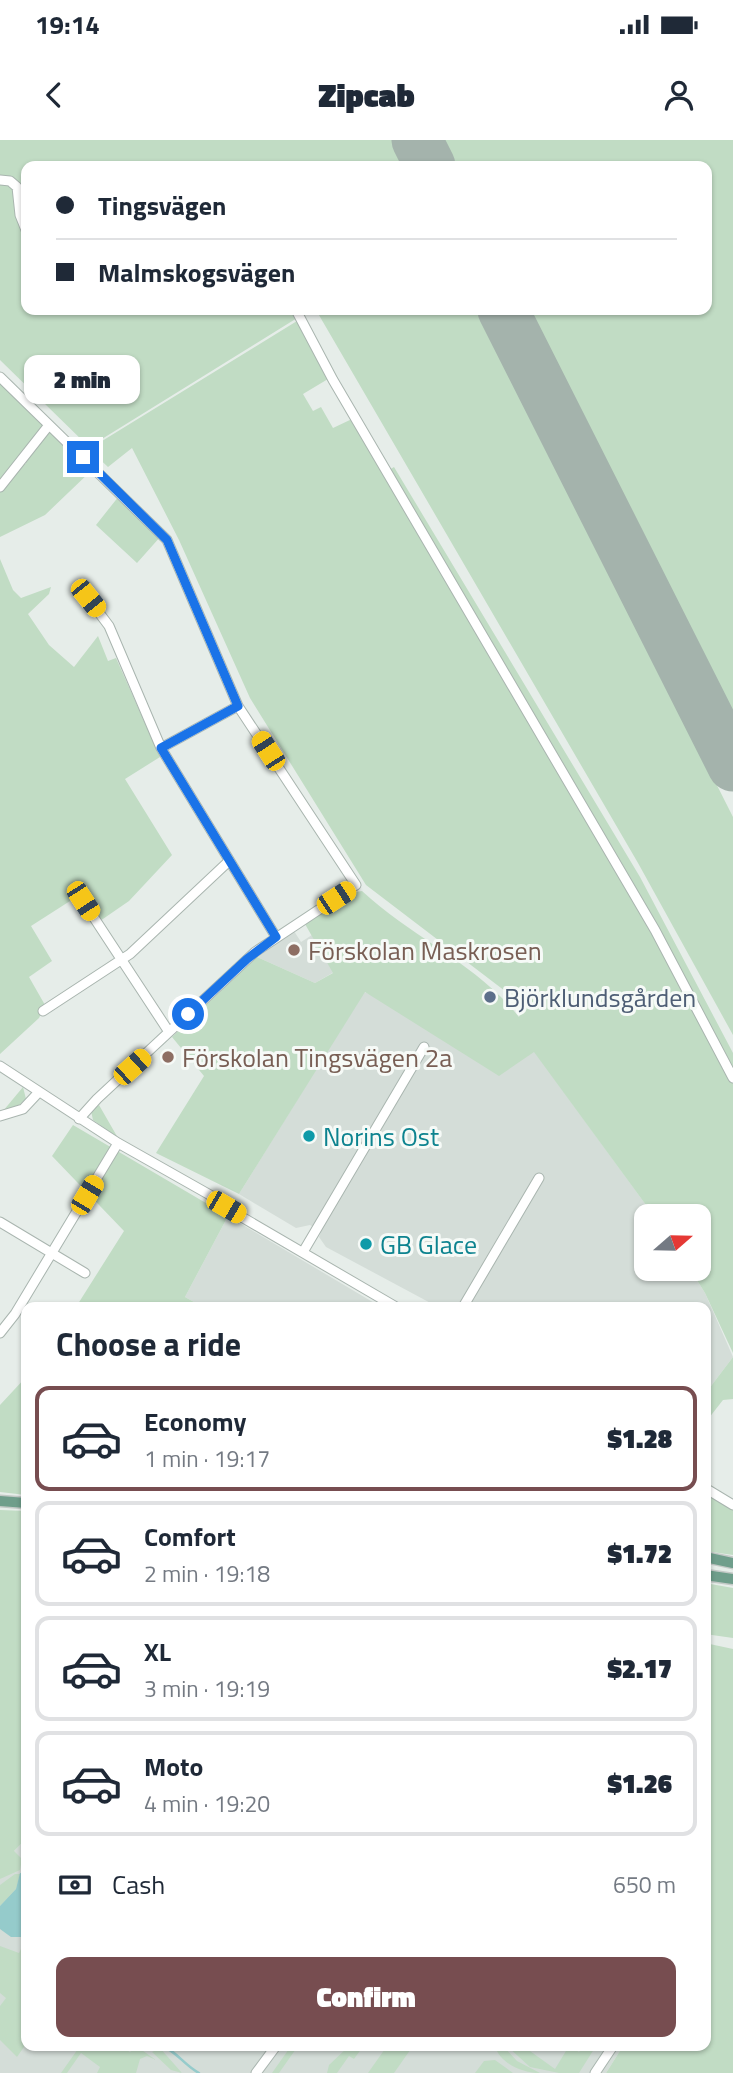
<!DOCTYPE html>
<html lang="en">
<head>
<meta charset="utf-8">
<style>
  :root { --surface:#fff; --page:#f6f6f7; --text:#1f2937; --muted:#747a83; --line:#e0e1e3; --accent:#774d50 }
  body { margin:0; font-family:"Titillium Web",sans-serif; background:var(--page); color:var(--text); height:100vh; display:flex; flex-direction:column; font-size:26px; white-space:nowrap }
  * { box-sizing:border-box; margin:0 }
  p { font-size:23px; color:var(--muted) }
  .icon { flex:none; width:38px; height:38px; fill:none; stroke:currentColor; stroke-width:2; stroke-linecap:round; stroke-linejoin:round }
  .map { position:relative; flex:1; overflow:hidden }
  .panel { position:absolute; left:21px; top:1162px; width:690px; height:749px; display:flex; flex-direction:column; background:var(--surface); border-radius:14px; box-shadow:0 2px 5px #0004 }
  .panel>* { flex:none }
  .hud { position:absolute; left:21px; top:21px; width:691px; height:154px; border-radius:14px; box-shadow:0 2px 5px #0004; display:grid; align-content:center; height:154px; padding:0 35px; background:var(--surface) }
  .needle { width:46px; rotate:70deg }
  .tools { position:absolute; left:634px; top:1064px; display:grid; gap:14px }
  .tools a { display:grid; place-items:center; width:77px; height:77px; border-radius:14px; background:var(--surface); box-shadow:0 2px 5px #0004; font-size:35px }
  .end { position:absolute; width:32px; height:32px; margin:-16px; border:9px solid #1a73e8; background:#fff; box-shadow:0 0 0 4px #fff }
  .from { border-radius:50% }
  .bubble { position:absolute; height:49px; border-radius:14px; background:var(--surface); box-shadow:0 2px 5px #0004; font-size:23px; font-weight:800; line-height:49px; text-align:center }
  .car { position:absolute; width:21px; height:42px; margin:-21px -10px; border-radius:9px; box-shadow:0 0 5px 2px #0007; background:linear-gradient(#f5c518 24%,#345 0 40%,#f5c518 0 76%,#345 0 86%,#f5c518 0) }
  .hud b { display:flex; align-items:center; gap:24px; height:66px; font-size:26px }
  .hud b+b { border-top:2px solid var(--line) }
  .hud i { width:18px; height:18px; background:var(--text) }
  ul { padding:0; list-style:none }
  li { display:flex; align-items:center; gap:21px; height:105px; margin:0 14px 10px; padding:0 21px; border:4px solid var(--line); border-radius:14px }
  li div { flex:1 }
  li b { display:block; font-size:26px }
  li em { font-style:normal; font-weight:800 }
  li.current { border-color:var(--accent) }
  li>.icon { width:63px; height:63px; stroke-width:1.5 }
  h2 { padding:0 35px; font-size:32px; line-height:84px }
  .pay { display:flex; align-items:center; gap:18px; height:77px; padding:0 35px; font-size:26px }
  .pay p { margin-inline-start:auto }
  .button { display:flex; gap:14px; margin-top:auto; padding:14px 35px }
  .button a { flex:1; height:80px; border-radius:14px; background:var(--accent); color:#fff; font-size:28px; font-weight:800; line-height:80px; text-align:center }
  .status { display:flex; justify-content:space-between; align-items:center; height:49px; padding:0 35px; background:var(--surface); direction:ltr }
  .status svg { height:19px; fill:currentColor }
  header { display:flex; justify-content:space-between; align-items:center; height:91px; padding:0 35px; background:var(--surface); font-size:32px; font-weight:800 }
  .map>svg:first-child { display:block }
</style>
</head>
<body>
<div class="status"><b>19:14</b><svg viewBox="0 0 49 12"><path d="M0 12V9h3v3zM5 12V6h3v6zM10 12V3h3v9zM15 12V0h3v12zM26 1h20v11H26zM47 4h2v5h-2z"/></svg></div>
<header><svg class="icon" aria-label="back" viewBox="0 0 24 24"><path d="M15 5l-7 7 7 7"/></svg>Zipcab<svg class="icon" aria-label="person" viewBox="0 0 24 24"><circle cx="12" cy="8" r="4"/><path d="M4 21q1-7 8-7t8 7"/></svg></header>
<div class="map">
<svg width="733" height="1933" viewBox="0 0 733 1933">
  <rect width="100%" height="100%" fill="#e6ede9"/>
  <!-- built -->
  <path fill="#d4ddd8" d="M294,791L301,802L312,795L334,832L315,843L257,817Z
    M364,852L534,911L654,1076H646V1129H690L705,1153L733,1217L705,1254V1167H438L326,1107L319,1097L321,1092L310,1085L296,1088L239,1054Z
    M228,1076L381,1167H203L185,1157Z
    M26,1699V1906H623L606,1933H0V1725Z"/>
  <!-- green -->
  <path fill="#c1dcc4" d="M0,0H392L405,26H26V170H310L89,307L0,220Z
    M442,0H733V577L527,170H707V26H455Z
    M316,170H477L733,677V895L638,723Z
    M297,181L328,239L303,254L313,271L321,267L333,288L352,279L650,788L733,942V1213L705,1153L690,1129H698V1076H654L534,912L499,936L365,852L239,1054L156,1013L204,936L172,897L257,817L315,843L333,833L305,784L356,752L362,751C411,797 476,823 519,877L521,871L505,851L366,745L250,558L179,400L132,308L108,327L89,309Z
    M0,241L46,284L0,344Z
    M46,292H50L92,330L45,375L0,397V351L21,324H26V318Z
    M394,327L640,737L733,913V930L658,788L389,330Z
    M119,356L161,396L137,423L96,385Z
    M0,419L13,450L21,458L51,447L49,454L28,474L49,505L74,527L98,496L108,521L116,518L160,617L125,639L172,715L129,761L100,781L81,754L31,786L52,821L29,837L45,865L39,878L0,914Z
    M23,947L26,959L18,966L3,971Z
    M99,965L118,998L93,980L91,971Z
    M73,985L228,1076L185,1157L203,1167H76L124,1091L52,1016Z
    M733,1217V1259L723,1260L705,1283V1254Z
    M26,1237V1355L0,1352V1265Z
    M705,1354L733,1370V1415L705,1411Z
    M0,1370L26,1371V1699L14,1711L22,1719L20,1730L0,1739Z
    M705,1443L733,1448V1498L705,1494Z
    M705,1503L733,1509V1933H606L623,1906H705Z
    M15,1734H20L16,1749L0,1766V1745Z
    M23,1805L26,1811V1904L17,1917L0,1900V1866L6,1858L0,1853V1806L19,1813Z
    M80,1906H119L130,1912L136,1906L156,1920L147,1916L140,1919L136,1933H97L100,1927L81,1913L67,1933H61Z
    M291,1906H298L279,1933H272Z
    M349,1906L362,1908L354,1919L349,1916L337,1933H327L329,1925Z
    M387,1906H413L394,1933H368Z
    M495,1906H503L517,1921L540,1933C523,1933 500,1924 495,1906Z
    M507,1906H523L555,1929L569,1906L579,1912L583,1906H596L579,1933H559L530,1927Z
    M160,1908L182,1933L171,1930L152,1912Z
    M495,1920L513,1933H475L484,1921Z"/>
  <!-- water -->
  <path fill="#95cbcb" d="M20,1733L26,1734C24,1756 26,1775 26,1797H11L0,1789V1766L16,1749Z"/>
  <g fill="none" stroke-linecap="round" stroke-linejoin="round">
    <!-- stream -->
    <path stroke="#95cbcb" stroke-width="2.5" d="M24,1734L26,1727
      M163,1906C178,1913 184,1925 199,1933"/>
    <!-- runway -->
    <path stroke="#a4b3ac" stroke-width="51" d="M417,0L430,26
      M503,170L733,626"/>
    <defs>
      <path id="minor" d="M0,40L10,41L17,47L20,75L26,90
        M296,170L333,240L655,790L733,938
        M0,237L167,400L238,566L356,745L255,812L97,959L79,979
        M0,347L49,285
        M88,458L109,486L161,608L276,797
        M161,608L238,566
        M83,761L169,892
        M43,871L130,814L229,721
        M0,926L118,1003L210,1055L226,1067
        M0,976L23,969L38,953
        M223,1066L396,1167
        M0,1082L85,1133
        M303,1112L424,907
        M463,1167L539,1038
        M0,1193L15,1174L118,1003
        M705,1348L733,1365
        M256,1933L276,1906
        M595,1933L613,1906"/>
      <path id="major" d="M0,1361L26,1363
        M705,1417L733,1423
        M705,1435L733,1439"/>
    </defs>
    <!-- minor casing -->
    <use href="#minor" stroke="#a9b5af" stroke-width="11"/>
    <!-- major casing -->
    <use href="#major" stroke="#c3c9c6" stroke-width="13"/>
    <!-- minor -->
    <use href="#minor" stroke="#fff" stroke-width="9"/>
    <!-- major -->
    <use href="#major" stroke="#6f9e8b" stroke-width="10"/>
  </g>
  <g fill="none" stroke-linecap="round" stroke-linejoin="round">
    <!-- route -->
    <path stroke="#1a73e8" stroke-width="9" d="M83,317L167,400L238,566L161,608L276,797L247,819L188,874"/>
  </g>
  <!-- markers -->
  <g fill="#8d6e63" stroke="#f6faf7" stroke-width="2.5">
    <circle cx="294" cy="810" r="7"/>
    <circle cx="168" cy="917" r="7"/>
  </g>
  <circle fill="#5c6f8a" stroke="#f6faf7" stroke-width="2.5" cx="490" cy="857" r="7"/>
  <g fill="#0f9aa8" stroke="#f6faf7" stroke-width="2.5">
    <circle cx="309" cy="996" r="7"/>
    <circle cx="366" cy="1104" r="7"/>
  </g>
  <g text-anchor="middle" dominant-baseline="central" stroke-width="6" stroke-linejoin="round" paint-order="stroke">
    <!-- education labels -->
    <g font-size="26" fill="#785e54" stroke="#f6faf7" text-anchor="start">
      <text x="308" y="810">Förskolan Maskrosen</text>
      <text x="182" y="917">Förskolan Tingsvägen 2a</text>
    </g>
    <!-- service labels -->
    <g font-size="26" fill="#4e5e75" stroke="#f6faf7" text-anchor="start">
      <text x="504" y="857">Björklundsgården</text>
    </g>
    <!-- culture labels -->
    <g font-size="26" fill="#0d838f" stroke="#f6faf7" text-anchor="start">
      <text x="323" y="996">Norins Ost</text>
      <text x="380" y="1104">GB Glace</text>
    </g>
  </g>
</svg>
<div class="tools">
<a><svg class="needle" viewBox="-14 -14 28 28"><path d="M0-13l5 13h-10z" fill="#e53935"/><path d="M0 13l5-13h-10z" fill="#747a83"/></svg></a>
</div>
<i class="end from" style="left:188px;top:874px"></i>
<i class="end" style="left:83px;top:317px"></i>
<div class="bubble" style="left:24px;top:215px;width:116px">2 min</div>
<i class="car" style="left:88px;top:458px;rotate:141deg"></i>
<i class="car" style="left:268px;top:611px;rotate:327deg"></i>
<i class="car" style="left:336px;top:758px;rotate:57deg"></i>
<i class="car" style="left:83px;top:761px;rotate:147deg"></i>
<i class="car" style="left:132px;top:927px;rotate:48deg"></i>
<i class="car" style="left:87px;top:1055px;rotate:31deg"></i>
<i class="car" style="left:226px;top:1067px;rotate:120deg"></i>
<div class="hud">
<b><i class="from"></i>Tingsvägen</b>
<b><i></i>Malmskogsvägen</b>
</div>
<section class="panel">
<h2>Choose a ride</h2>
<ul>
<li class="current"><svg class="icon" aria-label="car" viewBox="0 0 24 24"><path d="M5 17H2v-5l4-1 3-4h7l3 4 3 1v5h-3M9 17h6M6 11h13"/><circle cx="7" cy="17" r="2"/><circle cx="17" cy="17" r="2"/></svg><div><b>Economy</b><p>1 min · 19:17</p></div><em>$1.28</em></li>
<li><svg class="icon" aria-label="car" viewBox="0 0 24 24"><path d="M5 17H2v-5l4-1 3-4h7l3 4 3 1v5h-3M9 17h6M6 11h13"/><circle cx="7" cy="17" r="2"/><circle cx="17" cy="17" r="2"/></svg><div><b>Comfort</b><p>2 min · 19:18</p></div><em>$1.72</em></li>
<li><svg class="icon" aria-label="car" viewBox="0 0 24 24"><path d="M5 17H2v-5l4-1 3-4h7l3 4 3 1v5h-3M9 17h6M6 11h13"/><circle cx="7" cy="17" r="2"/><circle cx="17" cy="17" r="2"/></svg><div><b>XL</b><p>3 min · 19:19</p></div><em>$2.17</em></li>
<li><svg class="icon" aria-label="car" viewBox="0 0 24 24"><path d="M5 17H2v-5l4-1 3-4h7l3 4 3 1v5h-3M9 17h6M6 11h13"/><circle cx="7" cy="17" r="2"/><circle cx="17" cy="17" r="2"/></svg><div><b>Moto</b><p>4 min · 19:20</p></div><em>$1.26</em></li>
</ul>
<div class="pay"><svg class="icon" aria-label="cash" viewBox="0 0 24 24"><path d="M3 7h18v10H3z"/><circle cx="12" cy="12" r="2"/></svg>Cash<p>650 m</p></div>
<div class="button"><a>Confirm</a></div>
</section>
</div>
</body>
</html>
